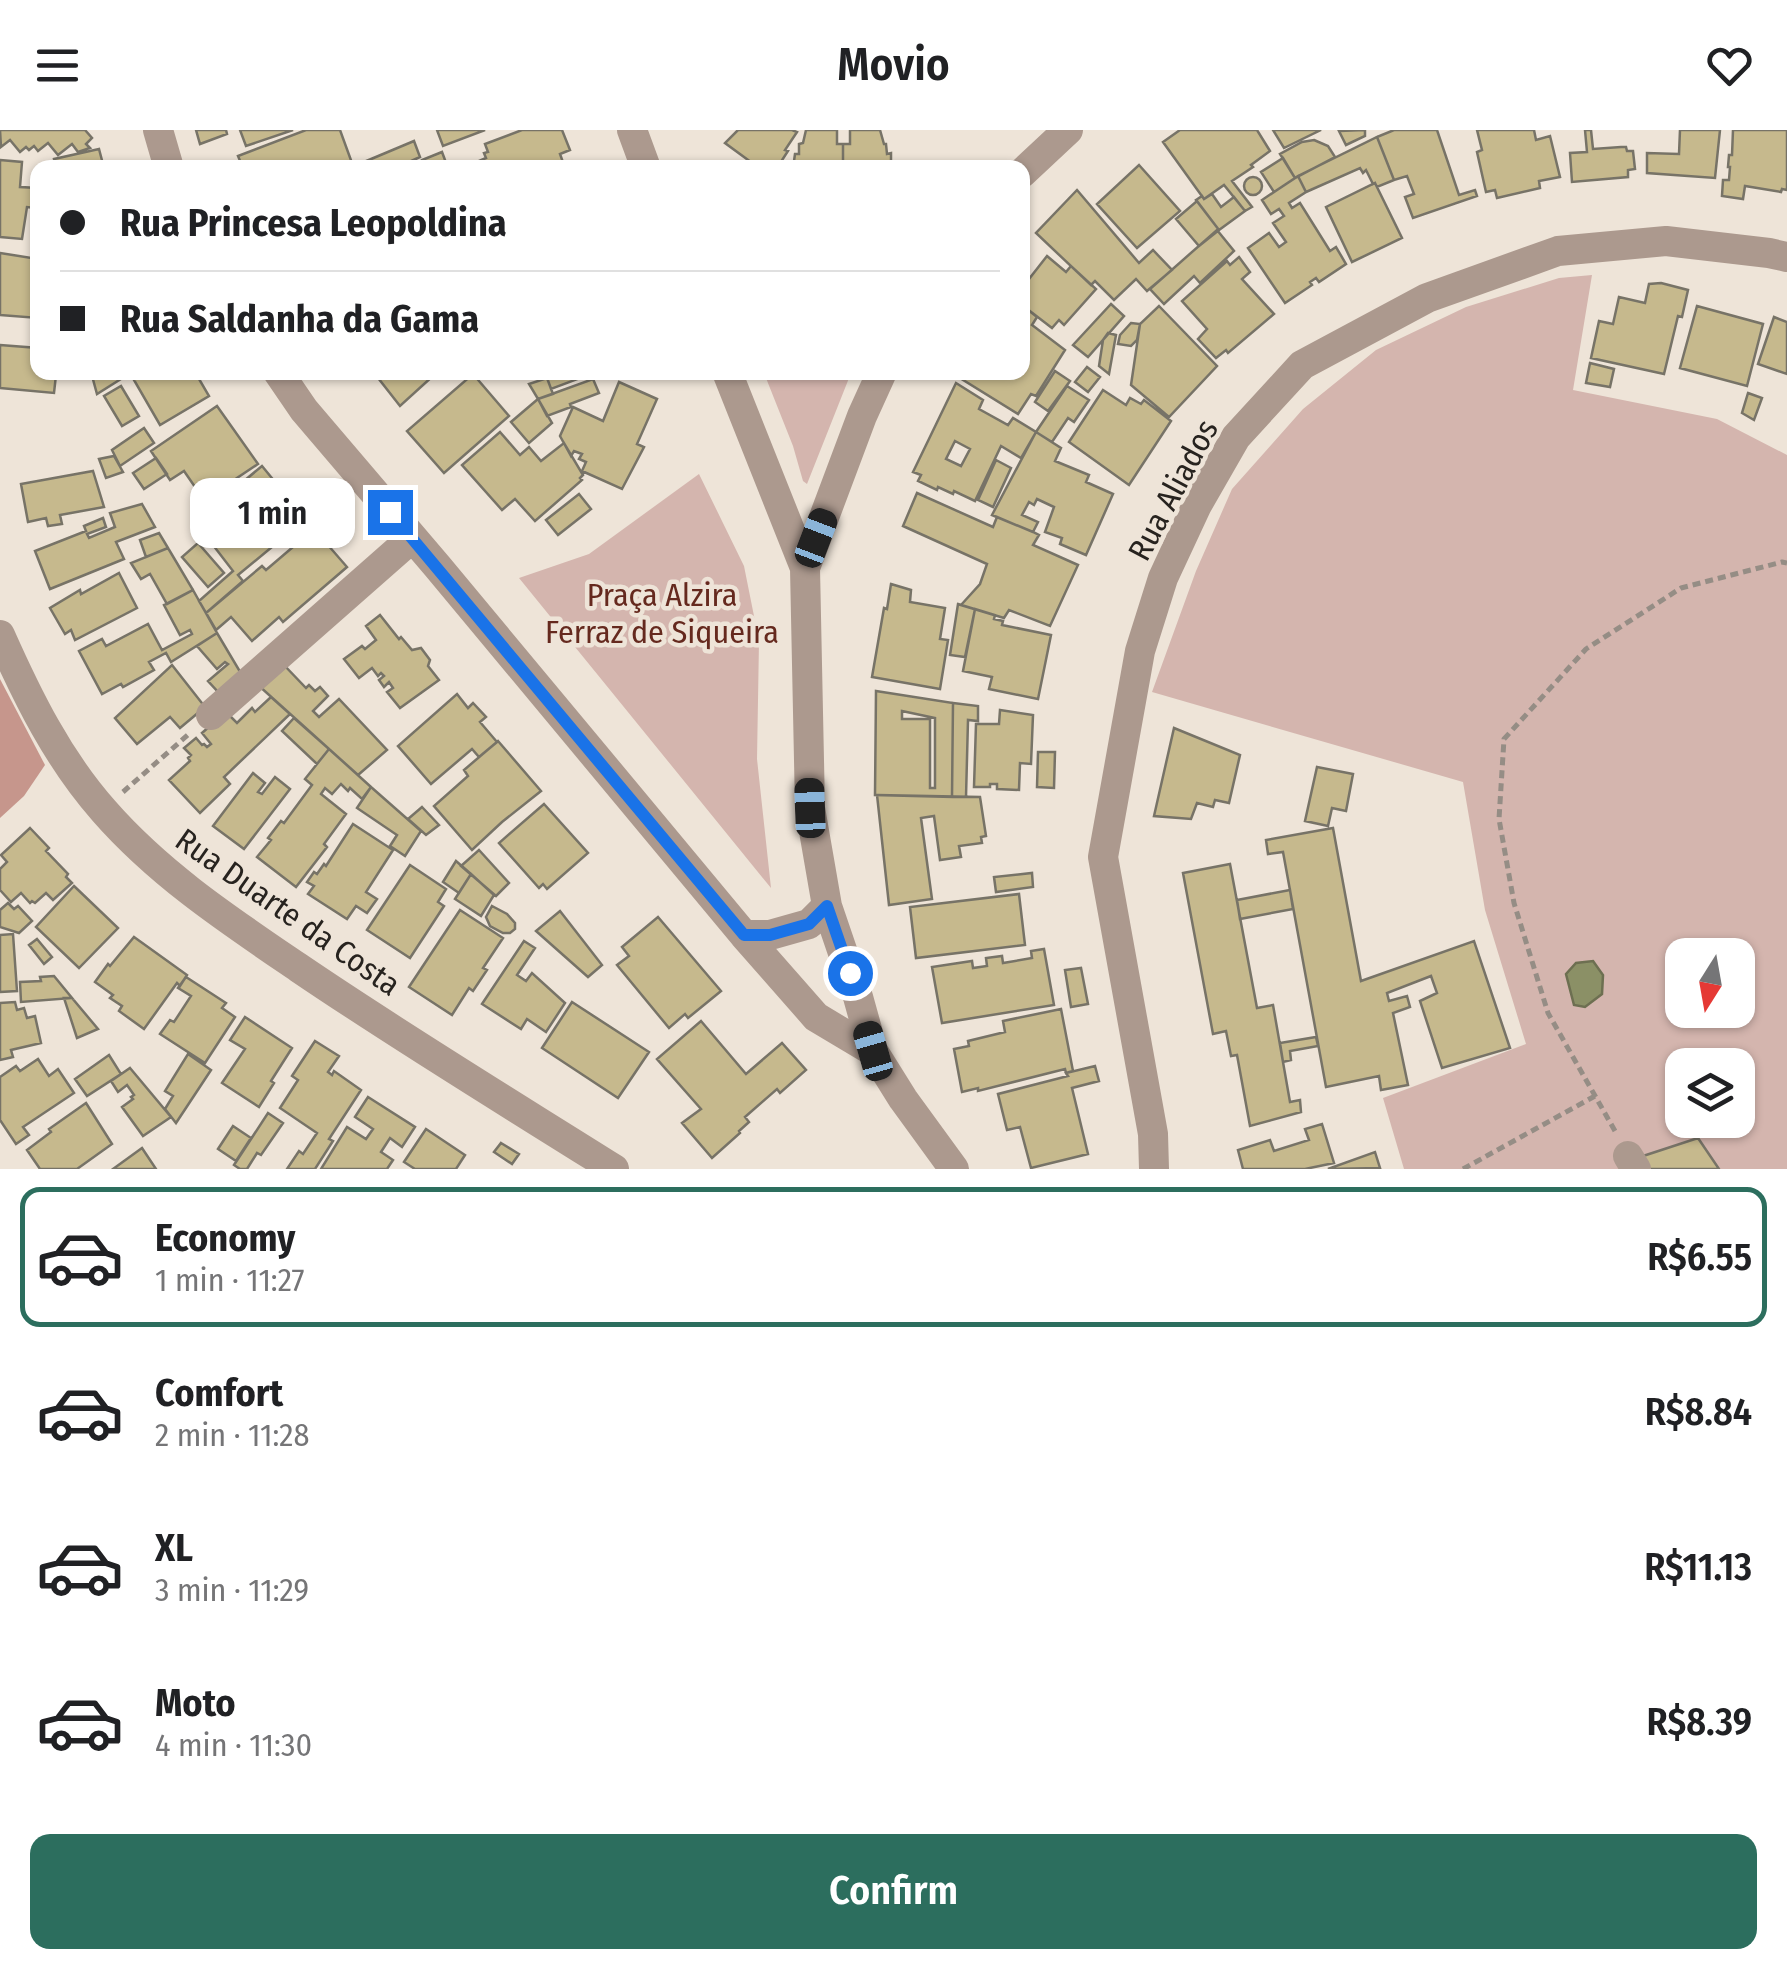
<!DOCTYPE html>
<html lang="en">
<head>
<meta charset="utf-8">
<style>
  :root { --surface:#fff; --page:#f6f6f6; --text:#202124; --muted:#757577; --line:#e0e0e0; --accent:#2c6e5e }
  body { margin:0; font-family:"Fira Sans Condensed",sans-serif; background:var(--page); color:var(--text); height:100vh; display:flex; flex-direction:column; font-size:38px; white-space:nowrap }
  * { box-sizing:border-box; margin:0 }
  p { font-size:32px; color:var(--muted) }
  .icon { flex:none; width:55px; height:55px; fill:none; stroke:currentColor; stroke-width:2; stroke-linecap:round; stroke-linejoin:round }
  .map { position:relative; height:1039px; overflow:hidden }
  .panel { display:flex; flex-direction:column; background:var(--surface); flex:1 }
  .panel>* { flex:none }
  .banner { position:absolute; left:30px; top:30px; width:1000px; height:220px; border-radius:20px; box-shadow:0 2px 8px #0004; display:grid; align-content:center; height:220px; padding:0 30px; background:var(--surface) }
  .needle { width:65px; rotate:191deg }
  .buttons { position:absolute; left:1665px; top:808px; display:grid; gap:20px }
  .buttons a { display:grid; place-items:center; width:90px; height:90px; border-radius:20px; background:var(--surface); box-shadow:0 2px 8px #0004; font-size:50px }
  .end { position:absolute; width:45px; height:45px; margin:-22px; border:12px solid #1a73e8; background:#fff; box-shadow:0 0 0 5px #fff }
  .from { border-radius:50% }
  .bubble { position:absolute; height:70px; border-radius:20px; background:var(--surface); box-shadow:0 2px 8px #0004; font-size:32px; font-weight:600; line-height:70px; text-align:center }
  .car { position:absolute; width:30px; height:60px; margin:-30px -15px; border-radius:12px; box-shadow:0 0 8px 2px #0007; background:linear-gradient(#222 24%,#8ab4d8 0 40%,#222 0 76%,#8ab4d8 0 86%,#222 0) }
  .banner b { display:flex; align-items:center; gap:35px; height:95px; font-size:38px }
  .banner b+b { border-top:2px solid var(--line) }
  .banner i { width:25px; height:25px; background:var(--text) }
  ul { padding:18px 0 0; list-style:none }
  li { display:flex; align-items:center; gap:30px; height:140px; margin:0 20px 15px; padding:0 10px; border:5px solid transparent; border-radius:20px }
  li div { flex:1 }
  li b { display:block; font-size:38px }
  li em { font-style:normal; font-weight:600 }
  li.active { border-color:var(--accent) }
  li>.icon { width:90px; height:90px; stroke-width:1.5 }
  .action { display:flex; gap:20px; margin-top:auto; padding:20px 30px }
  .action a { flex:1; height:115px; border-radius:20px; background:var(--accent); color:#fff; font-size:40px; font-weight:600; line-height:115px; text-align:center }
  header { display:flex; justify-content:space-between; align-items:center; height:130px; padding:0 30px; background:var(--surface); font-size:45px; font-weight:600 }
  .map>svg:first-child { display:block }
</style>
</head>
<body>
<header><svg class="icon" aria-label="menu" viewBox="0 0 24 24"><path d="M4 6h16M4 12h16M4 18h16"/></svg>Movio<svg class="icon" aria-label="heart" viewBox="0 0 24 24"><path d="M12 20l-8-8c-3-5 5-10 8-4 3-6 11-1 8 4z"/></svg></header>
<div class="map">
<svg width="1787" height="1039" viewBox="0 0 1787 1039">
  <rect width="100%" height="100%" fill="#eee4d8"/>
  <!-- green -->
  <path fill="#d4b5ae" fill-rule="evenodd" d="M1592,145L1573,260L1717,289L1787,325V1039H1404L1383,968L1526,914L1485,780L1463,652L1152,562L1196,441L1232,359L1303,279L1376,220L1466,177L1559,148ZM1682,825H1738V880H1682ZM1682,935H1738V990H1682Z
    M764,243H851L807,354L803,351L793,316Z
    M699,344L744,436L759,511L757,629L771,758L519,448L589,424Z"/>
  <!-- forest -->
  <path fill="#c6968c" d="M0,549L45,635L24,666L0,688Z"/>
  <!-- water -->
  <path fill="#8b9066" stroke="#6d6f51" stroke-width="2.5" d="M1593,831L1603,845L1602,864L1585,877L1574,875L1566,844L1576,833Z"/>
  <!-- building -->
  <path fill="#c6b98d" stroke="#777367" stroke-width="2.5" fill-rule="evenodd" d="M0,0H85L92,8L86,14L90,18L78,22L72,14L58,25L48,13L38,21L34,16L29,20L26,17L20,22L10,10L1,17Z
    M196,0H226L227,4L200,14Z
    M240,0H293L246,16Z
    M306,0H340L352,33L339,38H243L238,26Z
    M437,0H485L443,16Z
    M522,0H562L570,20L560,24L565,38H481L479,31L486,28L484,23L488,22L485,14Z
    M738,0H792L797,2L785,20L788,21L777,38H759L725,13Z
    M806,0H837V14H843V38H793L795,24H799V14L803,13Z
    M850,0H880L884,14H886L887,24L891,23V38H843V14H850Z
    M1180,0H1257L1270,21L1251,35L1253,37L1232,51L1252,77L1245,81L1224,55L1204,69L1163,12Z
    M1273,0H1321L1284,18Z
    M1365,0V6L1346,15L1339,1Z
    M1394,0H1437L1459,65L1475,60L1477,66L1413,88L1405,67L1414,64L1407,46L1394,50L1377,7Z
    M1477,0H1534L1536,10L1550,6L1560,47L1539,51L1540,58L1497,68L1495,60L1486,62L1477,22L1482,20Z
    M1585,0H1591L1593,19L1621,17H1626L1627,21H1633L1635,39L1628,40V47L1572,52L1570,23L1587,22Z
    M1680,0H1720L1715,48L1647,43V23L1679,24Z
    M1733,0H1787V60L1782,59L1781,62L1745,56L1743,69L1722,66L1723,50H1729L1730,37H1728L1729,25H1732Z
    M1377,7L1394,50L1377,57L1375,53L1373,54L1366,40L1363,43L1360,38L1306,62L1298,46Z
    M1314,10L1328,16L1335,27L1295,48L1280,24L1302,12Z
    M414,11L420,27L396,38H367L364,32Z
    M99,19L104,38H56L54,29Z
    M442,22L448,38H424L422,30Z
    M1283,28L1295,48L1274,62L1261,42Z
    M0,30L22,32L20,57L38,58L36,78L27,77L22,109L0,107Z
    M1139,35L1180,81L1137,118L1097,74Z
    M1298,46L1306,62L1289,73L1292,78L1300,73L1330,121L1336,117L1346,134L1319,152L1316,148L1310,152L1312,155L1285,173L1248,118L1269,103L1279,117L1286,112L1273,93L1284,86L1279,79L1271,84L1262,70Z
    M1244 56a9 9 0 1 1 18 0a9 9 0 1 1-18 0Z
    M1375,53L1402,108L1352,132L1326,77Z
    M1077,60L1139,133L1153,120L1172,140L1147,161L1136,149L1114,170L1095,151L1091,155L1036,103Z
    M1212,64L1221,77L1234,67L1245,81L1219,100L1196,70L1202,66L1204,69Z
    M1197,71L1219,100L1199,116L1176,89Z
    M1217,100L1234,121L1200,153L1194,146L1164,174L1150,159Z
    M0,123L38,129V188L0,185Z
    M1047,126L1066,142L1071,136L1096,159L1064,195L1059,190L1052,198L1022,175V158Z
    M1239,127L1250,142L1242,149L1274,184L1228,223L1226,220L1216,228L1198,209L1207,199L1182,171L1227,131L1230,135Z
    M1661,153L1688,160L1682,187L1678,186L1664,244L1591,228L1599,191L1613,194L1619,167L1645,173L1649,154Z
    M1111,174L1124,186L1088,227L1073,215Z
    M1022,175L1037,187L1032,195L1065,220L1036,266L1031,264L1018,284L960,248L963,242H1022Z
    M1159,176L1217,236L1169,287L1131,255L1140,194Z
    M1697,176L1763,194L1747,256L1680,238Z
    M1774,187L1787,192V244L1758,234Z
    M1131,193L1140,194L1137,210L1131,216L1118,214L1120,205Z
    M1108,203L1116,205L1109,244L1099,236L1103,210Z
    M0,215L38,218V242H91L93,248L56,245L54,263L0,258Z
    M1590,233L1614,239L1610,257L1586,253Z
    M1087,237L1100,247L1088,262L1075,252Z
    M1055,241L1070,251L1048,281L1035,272Z
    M91,242H132L97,264Z
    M135,242H195L209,266L160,295L134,250L138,248Z
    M377,242H432L434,245L400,276L375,244Z
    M545,242H591V244L551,259Z
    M473,244L509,286L444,343L407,301Z
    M547,248L553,264L538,269L529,254Z
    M593,249L599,263L570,274L571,277L547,286L538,269Z
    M619,252L657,269L637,314L644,317L622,359L582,341L586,332L579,329L582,324L574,321L571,326L560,306L573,277L603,291Z
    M956,253L983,270L979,279L1008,295L1013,288L1036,302L1021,328L1001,316L975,371L954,361L953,364L938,357L937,360L918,351L921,345L913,342ZM955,311L970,319L961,336L946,329Z
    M121,256L139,286L122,296L104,266Z
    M1067,256L1089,270L1074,292L1068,288L1052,312L1036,302Z
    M1103,260L1126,275L1130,268L1141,274L1144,270L1171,291L1129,355L1069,312Z
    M1748,263L1762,268L1754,290L1742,283Z
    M538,269L552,293L529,313L511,292Z
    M217,276L258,334L204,370L184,341L170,350L151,321Z
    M144,298L154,313L120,336L112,320Z
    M500,302L520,325L529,317L541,331L564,313L583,345L580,348L582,350L535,391L515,369L502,380L462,335Z
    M1036,302L1061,318L1055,331L1089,345L1086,352L1113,364L1086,425L1060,414L1062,408L1045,402L1054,377L1037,369L1034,375L1029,372L1022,385L1038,392L1033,402L992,385Z
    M114,326L123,342L106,348L99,329Z
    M156,328L167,344L144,359L133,343Z
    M996,330L1011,338L993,377L978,370Z
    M262,336L294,375L284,383L296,397L238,445L243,451L206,483L199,471L233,441L203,402L214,394L212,392L245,364L238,356Z
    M93,341L104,377L60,385L62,394L48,396L46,388L28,392L21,354Z
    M917,363L993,397L997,387L1033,402L1039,405L1033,415L1078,435L1050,496L1009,480L1004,488L961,475L980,454L987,434L903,396Z
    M579,364L591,379L558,405L546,390Z
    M142,374L155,397L116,412L124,429L50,459L35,421L86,401L84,396L103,388L106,397L87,404L89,408L115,397L110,383Z
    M314,399L347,437L283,492L279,487L252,511L231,487L216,500L206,483L262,436L266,440Z
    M159,403L168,418L146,427L140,410Z
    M198,413L224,443L208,457L182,427Z
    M168,418L193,460L167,474L150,444L141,449L131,433Z
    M119,443L137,478L75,510L71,500L65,504L50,478L80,460L81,464Z
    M891,454L911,460L910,472L945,478L940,509L948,510L940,559L872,547L884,478L887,479Z
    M193,460L217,503L171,532L166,523L149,532L154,540L123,557L121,554L102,564L79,521L102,509L106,516L148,494L162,520L192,504L190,500L180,505L164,475Z
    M958,474L975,479L965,527L950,525Z
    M975,479L995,485L994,489L1003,491L1002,495L1051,505L1038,569L989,559L992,547L963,541Z
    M380,485L399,509L401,507L412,520L421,518L430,530L428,536L439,550L400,578L387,562L393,558L389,552L384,557L379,550L384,546L381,543L378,546L372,538L359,548L344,529L362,516L365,519L376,510L366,496Z
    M217,503L242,545L220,564L208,551L228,534L225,532L217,539L197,516Z
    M283,534L306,558L309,555L315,561L320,557L328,566L313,581L319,587L339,569L387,620L358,645L258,555Z
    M172,535L205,577L180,598L170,587L137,614L115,588Z
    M876,561L953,573L952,667L875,665ZM902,581L935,588V658H930V589H902Z
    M457,564L468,578L473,573L486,587L480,592L497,612L479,627L472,619L431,654L398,616Z
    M271,567L290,584L224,647L230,654L200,683L169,650L190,631L188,628L191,625L184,618L196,608L202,615L204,614L207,617L211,614L202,603L226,582L237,593L252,578L255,582Z
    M953,573L978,576V591L968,590L966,667H952Z
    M1000,580L1033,585L1031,634L1020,633L1019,660L997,659V654H990V657H974L976,594H999Z
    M294,588L329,619L317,634L282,601Z
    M1174,598L1240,625L1229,673L1215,670L1213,677L1197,673L1191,689L1154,686Z
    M498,611L541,661L502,692L472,720L434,676L468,646L464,640Z
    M329,619L371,657L362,669L350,658L348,661L341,654L332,664L325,658L321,664L346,684L324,714L327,717L296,757L257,727L271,710L268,708L281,691L284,693L312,655L305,649Z
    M1038,622H1055L1054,658L1037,657Z
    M1317,637L1353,644L1346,681L1332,678L1328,696L1305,691Z
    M253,643L265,653L258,662L262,664L275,647L290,659L244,719L213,696Z
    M371,657L421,701L405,726L390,716L397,705L357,678Z
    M877,665L980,667L986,706L981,707L982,713L959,716L961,727L940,730L934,686L921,688L932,769L889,775Z
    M544,674L588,723L547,759L543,754L539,758L499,713Z
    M422,677L439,695L426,705L408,689Z
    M353,694L393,720L366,762L377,769L367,783L356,776L347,789L308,764L314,756L307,752L314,742L317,744L324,734L326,736Z
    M30,698L49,718L46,721L68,744L66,747L72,753L53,770L46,763L35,773L32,771L30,773L21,763L11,772L0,760V739L7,732L1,725Z
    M1333,698L1361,851L1474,811L1510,918L1442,938L1420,871L1437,863L1431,846L1387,863L1389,871L1407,866L1410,877L1393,883L1408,955L1381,960L1379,946L1326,957L1283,722L1268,724L1266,710Z
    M479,720L509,753L496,766L461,736Z
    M456,731L471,744L459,763L443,752Z
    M1230,734L1257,878L1273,875L1290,972L1300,970L1301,982L1250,996L1237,925L1231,926L1226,901L1213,904L1183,743Z
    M410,735L446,759L438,772L444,776L410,828L367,800Z
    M1032,743L1033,757L996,762L994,747Z
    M471,744L494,765L481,786L455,769Z
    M74,756L118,798L79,838L36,797Z
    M1290,760L1293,779L1240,789L1237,770Z
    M1019,764L1025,815L916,828L910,777Z
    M8,773L14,779L18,776L32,791L19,803L0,797V780Z
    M492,776L507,784L515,793V799L510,803H503L490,796L486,787Z
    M460,780L503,808L483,838L487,840L473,861L469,858L452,885L409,857Z
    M560,781L602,835L588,847L536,801Z
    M658,787L721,861L688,888L685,884L669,898L617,835L629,826L622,817Z
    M13,804L17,861L0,862V805Z
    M134,807L187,845L180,856L177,853L144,899L119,881L122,876L110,868L113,865L95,852L108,834L110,836Z
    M37,809L52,827L44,834L29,815Z
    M524,811L535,818L517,845L526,851L532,843L565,873L546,902L527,889L521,899L482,874Z
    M1044,819L1054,875L942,893L932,837L972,831L973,838L987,836L986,828L1002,826L1003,833L1032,828L1031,821Z
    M1081,838L1088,874L1071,877L1065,840Z
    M54,846L72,868L21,872L20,852L41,851L40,847Z
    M186,847L226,873L222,878L235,887L205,933L160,904L170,890L174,892L191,866L178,858Z
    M64,868H72L98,899L77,908Z
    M15,872L17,880L24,878L27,888L35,886L41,913L11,920L13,927L0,930V873Z
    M572,872L649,922L618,968L542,918Z
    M1061,879L1073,941L1066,943L1065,939L978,961V958L962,962L954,919L969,916L968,911L1005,902L1003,891Z
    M245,887L292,918L271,951L274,953L259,977L222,953L245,919L230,910Z
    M701,891L746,944L782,913L806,940L780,963L777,959L745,987L749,992L739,1001L740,1003L712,1028L682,993L701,979L657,929Z
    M1316,907L1318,916L1290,921L1291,930L1283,932L1280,913Z
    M315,911L339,926L328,942L332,945L334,941L361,960L329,1009L333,1011L315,1039H287L299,1021L303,1024L317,1003L280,978L298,950L292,946Z
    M188,924L211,940L176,993L165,979L173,966L165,961Z
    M109,925L121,944L87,966L75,949Z
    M38,929L49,946L58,939L74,963L23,997L29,1005L16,1014L0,990V947L16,936L20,941Z
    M1095,936L1099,951L1072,958L1088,1024L1031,1038L1020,997L1007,1000L998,964L1068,946L1066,943Z
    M130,938L171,987L143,1006L122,977L133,969L131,967L134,965L127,955L118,962L111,951Z
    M368,967L415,997L402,1017L390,1008L381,1022L393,1030L387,1039H321L347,997L366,1009L373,999L355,987Z
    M86,973L112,1014L77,1039H40L27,1020L51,1002L49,999Z
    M268,983L283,993L261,1025L257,1023L247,1039H240L234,1035Z
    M1322,994L1334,1033L1305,1039H1243L1238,1020L1270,1010L1274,1021L1309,1010L1305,999Z
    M233,996L251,1008L236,1031L218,1019Z
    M426,999L465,1025L456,1039H415L404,1032Z
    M1698,1008L1719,1039H1637V1028Z
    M501,1013L519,1024L512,1034L494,1022Z
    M142,1018L156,1039H113Z
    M1375,1022L1380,1038L1328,1039Z"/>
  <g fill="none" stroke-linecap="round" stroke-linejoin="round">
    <!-- path -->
    <path stroke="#958d85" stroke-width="5" stroke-dasharray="8 5" stroke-linecap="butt" d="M123,662L190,603
      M1615,1001L1548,883L1514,773L1499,689L1504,609L1586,519L1681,458L1782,432L1787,433
      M1463,1039L1595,966"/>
    <!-- street -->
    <path stroke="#ac998e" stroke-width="30" d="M158,0L169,38
      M632,0L646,38
      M1022,43L1068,0
      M278,242L304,280L437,436L744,805L816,887L873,921
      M727,242L805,438
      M882,242L862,286L805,438L810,678L827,776L858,867L873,921L903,969L954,1039
      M0,505C28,568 58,629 104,681C160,745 230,791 299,838C402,908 509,973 614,1039
      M211,585L412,408
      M744,805H770L809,794L827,776
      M1628,1026L1636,1039
      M1154,1039L1153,1004L1103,727L1140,521L1163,448L1197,375L1236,307L1302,235L1427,168L1558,121L1666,111L1769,123L1787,127"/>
  </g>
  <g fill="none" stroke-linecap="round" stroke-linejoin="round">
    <!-- route -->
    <path stroke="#1a73e8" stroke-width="12" d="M390,382L744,805H770L809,794L827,776L850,843"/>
  </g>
  <g text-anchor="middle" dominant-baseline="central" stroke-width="9" stroke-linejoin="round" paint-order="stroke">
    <!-- street labels -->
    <g font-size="32" fill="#27231f" stroke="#eee4d8">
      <text transform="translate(1173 360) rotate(-62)">Rua Aliados</text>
      <text transform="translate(288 782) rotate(35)">Rua Duarte da Costa</text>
    </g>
    <!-- park labels -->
    <g font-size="32" fill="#65291e" stroke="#eee4d8">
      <text x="662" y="465">Praça Alzira<tspan x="662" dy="37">Ferraz de Siqueira</tspan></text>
    </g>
  </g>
</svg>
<div class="buttons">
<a><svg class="needle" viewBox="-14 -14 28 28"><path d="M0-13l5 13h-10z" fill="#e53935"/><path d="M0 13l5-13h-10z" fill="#757577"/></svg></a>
<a><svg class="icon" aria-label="layers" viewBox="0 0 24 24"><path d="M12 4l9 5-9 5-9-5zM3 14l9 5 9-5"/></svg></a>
</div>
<i class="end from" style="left:850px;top:843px"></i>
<i class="end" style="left:390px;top:382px"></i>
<div class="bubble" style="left:190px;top:348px;width:165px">1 min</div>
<i class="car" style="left:816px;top:408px;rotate:21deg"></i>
<i class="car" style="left:810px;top:678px;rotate:358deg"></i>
<i class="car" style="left:873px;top:921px;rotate:344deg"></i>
<div class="banner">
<b><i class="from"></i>Rua Princesa Leopoldina</b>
<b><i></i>Rua Saldanha da Gama</b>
</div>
</div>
<section class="panel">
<ul>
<li class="active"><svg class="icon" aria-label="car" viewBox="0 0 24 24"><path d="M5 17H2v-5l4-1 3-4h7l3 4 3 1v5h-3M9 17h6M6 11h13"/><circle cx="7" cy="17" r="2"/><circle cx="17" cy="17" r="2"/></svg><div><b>Economy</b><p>1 min · 11:27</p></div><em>R$6.55</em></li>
<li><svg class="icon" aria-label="car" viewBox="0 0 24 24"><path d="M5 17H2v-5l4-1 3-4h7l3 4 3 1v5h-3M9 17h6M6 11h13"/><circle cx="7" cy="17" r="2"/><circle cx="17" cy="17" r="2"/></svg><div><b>Comfort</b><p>2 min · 11:28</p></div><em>R$8.84</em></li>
<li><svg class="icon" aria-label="car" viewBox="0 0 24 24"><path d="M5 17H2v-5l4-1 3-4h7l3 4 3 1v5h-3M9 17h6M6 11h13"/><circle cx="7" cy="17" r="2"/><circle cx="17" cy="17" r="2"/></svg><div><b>XL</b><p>3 min · 11:29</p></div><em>R$11.13</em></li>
<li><svg class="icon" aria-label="car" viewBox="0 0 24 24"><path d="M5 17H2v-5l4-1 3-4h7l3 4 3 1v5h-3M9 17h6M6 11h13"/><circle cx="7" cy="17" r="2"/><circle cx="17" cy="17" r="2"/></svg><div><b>Moto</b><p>4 min · 11:30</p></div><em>R$8.39</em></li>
</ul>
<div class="action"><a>Confirm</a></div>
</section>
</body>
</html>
